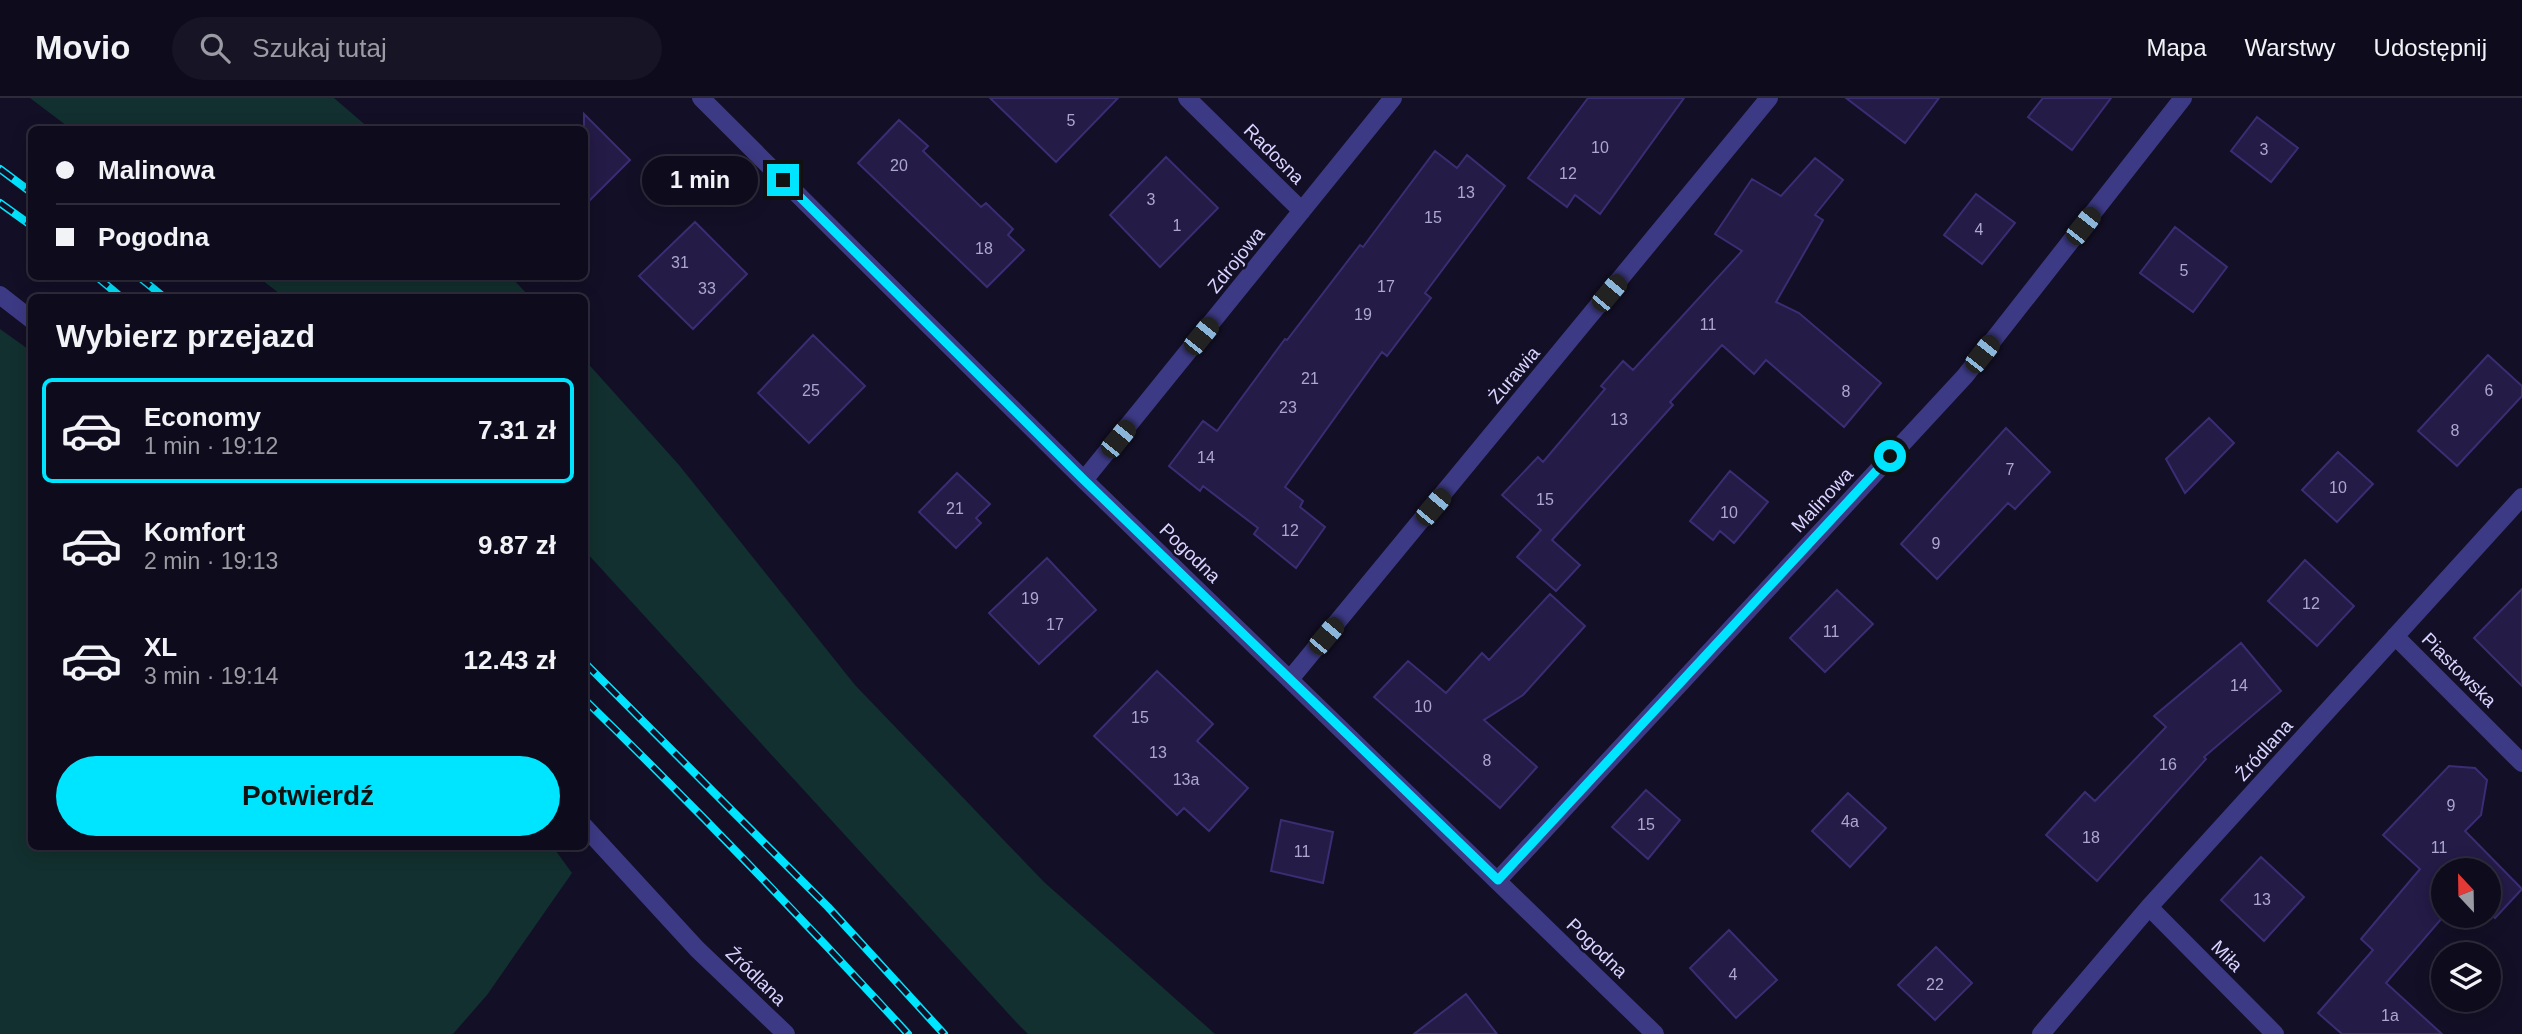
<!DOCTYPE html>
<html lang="pl">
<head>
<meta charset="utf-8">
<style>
  :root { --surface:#0e0b1c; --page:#171425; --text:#f1f3f6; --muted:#9b9ba3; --line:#2e2b3b; --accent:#00e5ff }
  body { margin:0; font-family:Helvetica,sans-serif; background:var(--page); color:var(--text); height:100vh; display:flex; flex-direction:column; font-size:26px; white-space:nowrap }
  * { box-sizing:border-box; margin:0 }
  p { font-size:23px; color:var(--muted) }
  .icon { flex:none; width:38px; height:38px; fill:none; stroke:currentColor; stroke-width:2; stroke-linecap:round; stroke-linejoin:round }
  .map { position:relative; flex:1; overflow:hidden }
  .drawer { position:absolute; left:28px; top:196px; width:560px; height:556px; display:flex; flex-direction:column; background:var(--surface); border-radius:10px; box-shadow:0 4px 18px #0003,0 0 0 2px var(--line) }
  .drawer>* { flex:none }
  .top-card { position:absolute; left:28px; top:28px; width:560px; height:154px; border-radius:10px; box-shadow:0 4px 18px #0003,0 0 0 2px var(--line); display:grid; align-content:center; height:154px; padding:0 28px; background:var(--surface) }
  .needle { width:46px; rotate:338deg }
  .fabs { position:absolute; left:2431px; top:760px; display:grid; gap:14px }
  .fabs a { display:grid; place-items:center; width:70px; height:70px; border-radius:50%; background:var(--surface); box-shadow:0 4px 18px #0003,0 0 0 2px var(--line); font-size:35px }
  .end { position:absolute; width:32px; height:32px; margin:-16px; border:9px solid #00e5ff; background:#111; box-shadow:0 0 0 4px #111 }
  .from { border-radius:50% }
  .bubble { position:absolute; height:49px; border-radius:24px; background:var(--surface); box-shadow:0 4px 18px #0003,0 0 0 2px var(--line); font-size:23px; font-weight:600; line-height:49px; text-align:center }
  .car { position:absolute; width:21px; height:42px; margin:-21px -10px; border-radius:9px; box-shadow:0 0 5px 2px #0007; background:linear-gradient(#222 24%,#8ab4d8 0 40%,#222 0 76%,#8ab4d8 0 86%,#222 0) }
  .top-card b { display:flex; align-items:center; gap:24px; height:66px; font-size:26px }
  .top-card b+b { border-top:2px solid var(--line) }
  .top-card i { width:18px; height:18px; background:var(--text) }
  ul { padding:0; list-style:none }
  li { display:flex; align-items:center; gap:21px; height:105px; margin:0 14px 10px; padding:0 14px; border:4px solid transparent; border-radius:10px }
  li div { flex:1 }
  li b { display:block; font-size:26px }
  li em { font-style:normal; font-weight:600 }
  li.on { border-color:var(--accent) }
  li>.icon { width:63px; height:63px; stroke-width:1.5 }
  h2 { padding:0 28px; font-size:32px; line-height:84px }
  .button { display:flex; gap:14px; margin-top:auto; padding:14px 28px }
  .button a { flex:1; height:80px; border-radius:42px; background:var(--accent); color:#111; font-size:28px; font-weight:600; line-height:80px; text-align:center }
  header { display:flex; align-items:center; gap:42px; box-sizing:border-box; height:98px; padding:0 35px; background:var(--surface); border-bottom:2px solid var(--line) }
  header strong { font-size:33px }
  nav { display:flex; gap:38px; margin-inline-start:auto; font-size:24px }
  .search { width:490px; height:63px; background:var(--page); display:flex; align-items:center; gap:18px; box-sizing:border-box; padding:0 24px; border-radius:38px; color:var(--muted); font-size:26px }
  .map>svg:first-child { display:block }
</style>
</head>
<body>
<header>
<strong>Movio</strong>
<div class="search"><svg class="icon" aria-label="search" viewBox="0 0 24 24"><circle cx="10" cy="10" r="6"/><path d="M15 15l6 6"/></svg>Szukaj tutaj</div>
<nav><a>Mapa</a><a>Warstwy</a><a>Udostępnij</a></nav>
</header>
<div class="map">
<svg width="2522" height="936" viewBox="0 0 2522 936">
  <rect width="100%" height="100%" fill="#130f26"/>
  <!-- green -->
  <path fill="#12302f" d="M30,0H334L370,31H71Z
    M258,179H511L530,199H284Z
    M0,231L31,253L32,749H553L572,775L487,897L453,936H0Z
    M584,261L679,367L855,587L1044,784L1215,936H1028L1016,924L585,453Z"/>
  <!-- building -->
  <path fill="#241b47" stroke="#3b2d73" stroke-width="2" d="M990,0H1118L1056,64Z
    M1588,0H1684L1600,116L1575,97L1567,109L1528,80Z
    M1846,0H1939L1905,45Z
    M2043,0H2111L2072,52L2028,19Z
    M584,16L630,62L584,108Z
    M2257,19L2298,50L2271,84L2231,53Z
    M899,22L928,48L923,53L981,109L986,105L1013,131L1008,137L1024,152L987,189L858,65Z
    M1435,53L1457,70L1467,57L1505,88L1425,195L1431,200L1387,258L1382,254L1285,389L1303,403L1300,409L1325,429L1296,470L1254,436L1258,430L1203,388L1200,393L1169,368L1203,323L1217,333L1285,241L1287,242L1360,147L1363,149Z
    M1166,59L1218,110L1160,169L1110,117Z
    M1815,60L1843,82L1815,117L1823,122L1776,204L1799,215L1881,285L1844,329L1766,262L1754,276L1722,247L1670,304L1673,307L1552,442L1580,467L1556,493L1517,459L1541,432L1502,397L1538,359L1543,364L1605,291L1601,288L1623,263L1633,272L1742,153L1715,136L1752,81L1781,98Z
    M1976,96L2015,125L1982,166L1944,137Z
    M695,124L747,176L693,231L639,178Z
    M2175,129L2227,169L2193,214L2140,175Z
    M813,237L865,288L809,345L758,295Z
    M2488,257L2522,288V298L2457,368L2418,333Z
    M2209,320L2234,345L2185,395L2166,361Z
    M2006,330L2050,374L2015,411L2008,405L1937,481L1901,446Z
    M2338,354L2373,386L2337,424L2302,392Z
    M1730,373L1768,404L1734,445L1720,433L1713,442L1690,423Z
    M957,375L990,406L976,420L981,425L956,450L919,414Z
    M1047,460L1096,512L1039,566L989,515Z
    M2305,462L2354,508L2317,548L2268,503Z
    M2522,491V588L2474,540Z
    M1837,492L1873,526L1825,574L1790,540Z
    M1550,496L1585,528L1523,597L1484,622L1537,669L1500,710L1374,599L1408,563L1446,595L1482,555L1489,562Z
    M2241,545L2281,593L2204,659L2206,661L2097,783L2046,737L2085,694L2095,703L2166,629L2154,618Z
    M1157,573L1213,626L1197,643L1248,690L1209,733L1184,710L1177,717L1094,638Z
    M2449,668L2475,670L2487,682L2481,717L2465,733L2522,791L2495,820L2488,814V772L2443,771V819L2386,885L2442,936H2342L2318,915L2373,852L2361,841L2420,771L2383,737Z
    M1646,692L1680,722L1648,761L1612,729Z
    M1848,695L1886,730L1850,769L1812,733Z
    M1281,722L1333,734L1323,785L1271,773Z
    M2261,759L2304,799L2264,843L2221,802Z
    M1729,832L1777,882L1736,920L1690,870Z
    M1936,849L1972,885L1935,922L1898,887Z
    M1466,896L1497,936H1414Z"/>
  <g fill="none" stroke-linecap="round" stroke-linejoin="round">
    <!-- minor -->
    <path stroke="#3d3a85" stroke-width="18" d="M701,0L1084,382L1655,936
      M1187,0L1302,113
      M0,197L32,222
      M1084,382L1393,0
      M2395,538L2522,665
      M1291,580L1769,0
      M584,728L697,851L786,936
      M1498,782L1965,278L2183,0
      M2149,809L2275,936
      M2041,936L2149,809L2522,399"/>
    <defs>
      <path id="rail" d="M0,71L32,95
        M0,105L32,128
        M96,178L122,200
        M138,178L165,200
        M584,564L828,809L944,936
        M584,601C696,710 803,821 908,936"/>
    </defs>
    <!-- rail casing -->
    <use href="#rail" stroke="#00e5ff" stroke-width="8"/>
    <!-- rail -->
    <use href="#rail" stroke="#130f26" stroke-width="5" stroke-dasharray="16" stroke-linecap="butt"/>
  </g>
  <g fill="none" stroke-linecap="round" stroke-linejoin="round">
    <!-- route -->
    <path stroke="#00e5ff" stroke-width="9" d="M783,82L1084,382L1498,782L1890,358"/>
  </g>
  <g text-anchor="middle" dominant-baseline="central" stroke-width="5" stroke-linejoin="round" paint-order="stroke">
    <!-- number labels -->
    <g font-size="16" fill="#aca6d1">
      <text x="1071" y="22">5</text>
      <text x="1600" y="49">10</text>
      <text x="2264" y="51">3</text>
      <text x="899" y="67">20</text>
      <text x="1568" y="75">12</text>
      <text x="1466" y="94">13</text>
      <text x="1151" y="101">3</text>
      <text x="1433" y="119">15</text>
      <text x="1177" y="127">1</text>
      <text x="1979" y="131">4</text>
      <text x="984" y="150">18</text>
      <text x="680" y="164">31</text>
      <text x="2184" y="172">5</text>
      <text x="1386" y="188">17</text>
      <text x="707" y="190">33</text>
      <text x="1363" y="216">19</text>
      <text x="1708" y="226">11</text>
      <text x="1310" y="280">21</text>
      <text x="811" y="292">25</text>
      <text x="2489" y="292">6</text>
      <text x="1846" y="293">8</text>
      <text x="1288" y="309">23</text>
      <text x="1619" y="321">13</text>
      <text x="2455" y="332">8</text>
      <text x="1206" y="359">14</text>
      <text x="2010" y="371">7</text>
      <text x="2338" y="389">10</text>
      <text x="1545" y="401">15</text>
      <text x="955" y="410">21</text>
      <text x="1729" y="414">10</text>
      <text x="1290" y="432">12</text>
      <text x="1936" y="445">9</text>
      <text x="1030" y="500">19</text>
      <text x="2311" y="505">12</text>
      <text x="1055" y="526">17</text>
      <text x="1831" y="533">11</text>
      <text x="2239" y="587">14</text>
      <text x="1423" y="608">10</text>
      <text x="1140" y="619">15</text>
      <text x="1158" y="654">13</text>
      <text x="1487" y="662">8</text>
      <text x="2168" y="666">16</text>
      <text x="1186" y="681">13a</text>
      <text x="2451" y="707">9</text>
      <text x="1850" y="723">4a</text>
      <text x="1646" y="726">15</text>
      <text x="2091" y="739">18</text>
      <text x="2439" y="749">11</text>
      <text x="1302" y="753">11</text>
      <text x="2262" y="801">13</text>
      <text x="1733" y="876">4</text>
      <text x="1935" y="886">22</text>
      <text x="2390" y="917">1a</text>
    </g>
    <!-- street labels -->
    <g font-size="19" fill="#d9d4ff" stroke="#130f26">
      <text transform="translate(1274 56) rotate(45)">Radosna</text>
      <text transform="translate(1236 162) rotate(-51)">Zdrojowa</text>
      <text transform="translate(1514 277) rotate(-50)">Żurawia</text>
      <text transform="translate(1822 402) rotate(-47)">Malinowa</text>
      <text transform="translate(1190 455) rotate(44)">Pogodna</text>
      <text transform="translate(2459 572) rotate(45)">Piastowska</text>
      <text transform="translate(2264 652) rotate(-48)">Źródlana</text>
      <text transform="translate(1597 850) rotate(44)">Pogodna</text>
      <text transform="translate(2227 858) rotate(45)">Miła</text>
      <text transform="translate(756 878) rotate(44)">Źródlana</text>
    </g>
  </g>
</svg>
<div class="fabs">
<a><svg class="needle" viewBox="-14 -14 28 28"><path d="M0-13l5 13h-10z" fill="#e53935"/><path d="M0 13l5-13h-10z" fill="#9b9ba3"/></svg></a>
<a><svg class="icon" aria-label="layers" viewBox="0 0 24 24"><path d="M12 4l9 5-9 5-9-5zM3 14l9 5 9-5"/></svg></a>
</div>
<i class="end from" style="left:1890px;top:358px"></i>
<i class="end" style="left:783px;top:82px"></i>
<div class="bubble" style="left:642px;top:58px;width:116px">1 min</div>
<i class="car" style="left:2083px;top:128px;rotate:38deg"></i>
<i class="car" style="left:1609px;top:195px;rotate:40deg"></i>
<i class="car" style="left:1201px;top:238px;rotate:39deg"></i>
<i class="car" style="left:1982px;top:256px;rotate:38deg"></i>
<i class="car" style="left:1118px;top:341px;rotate:39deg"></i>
<i class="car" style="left:1433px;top:409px;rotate:40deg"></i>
<i class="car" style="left:1326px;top:538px;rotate:40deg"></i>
<div class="top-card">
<b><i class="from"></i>Malinowa</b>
<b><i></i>Pogodna</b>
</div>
<section class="drawer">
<h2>Wybierz przejazd</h2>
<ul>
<li class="on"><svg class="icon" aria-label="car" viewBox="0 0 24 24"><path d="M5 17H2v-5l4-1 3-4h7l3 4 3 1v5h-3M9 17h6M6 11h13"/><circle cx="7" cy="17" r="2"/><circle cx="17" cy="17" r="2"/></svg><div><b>Economy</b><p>1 min · 19:12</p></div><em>7.31 zł</em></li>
<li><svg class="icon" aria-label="car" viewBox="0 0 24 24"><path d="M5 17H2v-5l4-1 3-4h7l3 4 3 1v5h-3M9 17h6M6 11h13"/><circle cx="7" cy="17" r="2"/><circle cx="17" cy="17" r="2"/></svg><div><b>Komfort</b><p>2 min · 19:13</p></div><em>9.87 zł</em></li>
<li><svg class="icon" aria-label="car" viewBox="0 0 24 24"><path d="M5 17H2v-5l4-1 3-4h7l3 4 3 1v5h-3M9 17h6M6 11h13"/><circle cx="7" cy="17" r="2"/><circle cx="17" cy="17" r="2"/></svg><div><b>XL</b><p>3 min · 19:14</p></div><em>12.43 zł</em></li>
</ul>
<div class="button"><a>Potwierdź</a></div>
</section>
</div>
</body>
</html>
